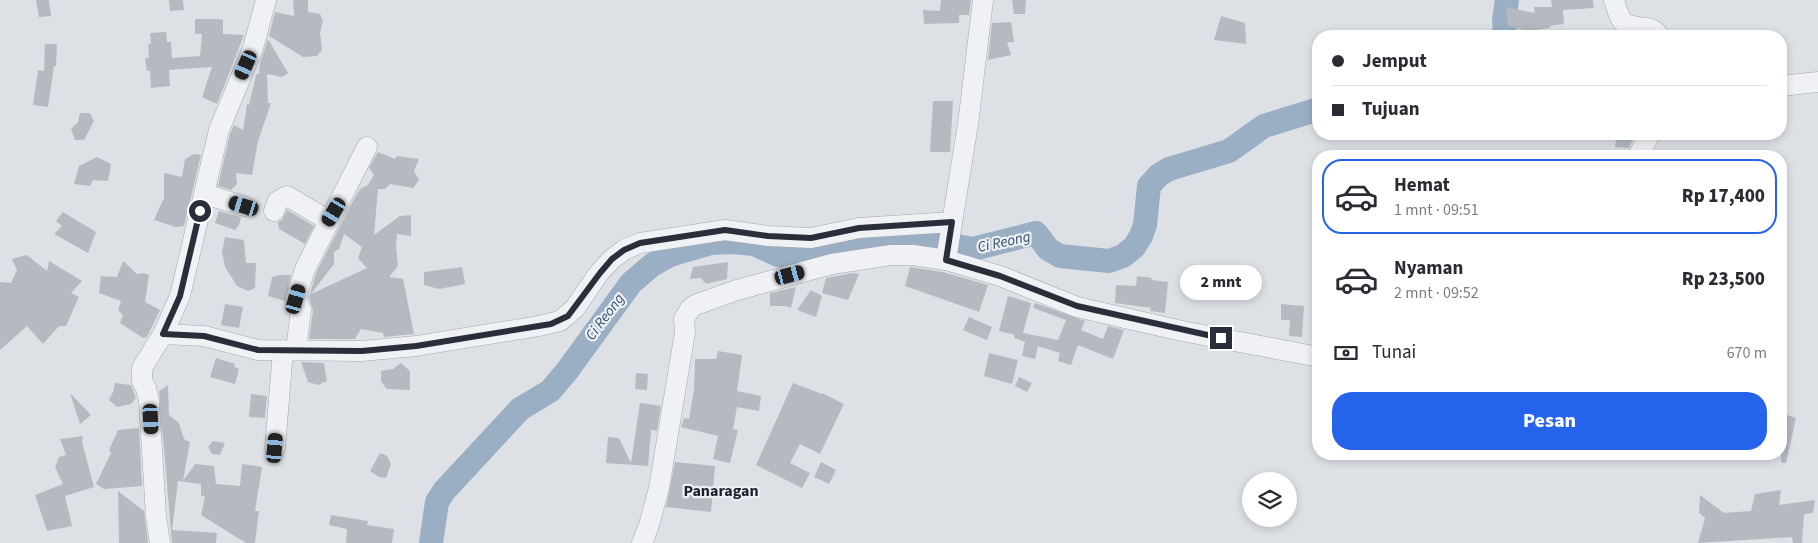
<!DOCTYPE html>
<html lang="id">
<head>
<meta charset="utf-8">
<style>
  :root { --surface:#fff; --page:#f2f2f3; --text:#2b2b33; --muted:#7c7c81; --line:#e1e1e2; --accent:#2563eb }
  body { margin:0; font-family:"Source Sans 3",sans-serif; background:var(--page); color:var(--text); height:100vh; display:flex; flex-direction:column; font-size:19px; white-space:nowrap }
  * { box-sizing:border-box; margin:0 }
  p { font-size:16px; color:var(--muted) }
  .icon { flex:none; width:28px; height:28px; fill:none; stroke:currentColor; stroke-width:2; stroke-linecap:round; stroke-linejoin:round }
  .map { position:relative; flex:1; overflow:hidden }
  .panel { position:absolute; left:1312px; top:150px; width:475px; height:310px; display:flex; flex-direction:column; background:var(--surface); border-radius:20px; box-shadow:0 2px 8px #0003 }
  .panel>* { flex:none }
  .guide { position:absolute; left:1312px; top:30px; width:475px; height:110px; border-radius:20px; box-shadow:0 2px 8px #0003; display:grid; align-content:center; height:110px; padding:0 20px; background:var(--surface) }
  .tools { position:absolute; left:1242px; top:472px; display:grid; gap:10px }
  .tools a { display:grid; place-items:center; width:55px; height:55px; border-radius:50%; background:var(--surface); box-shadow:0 2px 8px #0003; font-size:25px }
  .end { position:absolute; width:22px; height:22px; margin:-11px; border:6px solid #282f3b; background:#fff; box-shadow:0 0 0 2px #fff }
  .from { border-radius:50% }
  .bubble { position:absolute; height:35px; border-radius:18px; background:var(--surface); box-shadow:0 2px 8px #0003; font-size:16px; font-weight:800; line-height:35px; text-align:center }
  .car { position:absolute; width:15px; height:30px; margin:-15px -8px; border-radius:6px; box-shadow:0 0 4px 1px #0007; background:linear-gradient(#222 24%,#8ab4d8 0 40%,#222 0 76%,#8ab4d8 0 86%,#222 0) }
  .guide b { display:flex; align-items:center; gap:18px; height:48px; font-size:19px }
  .guide b+b { border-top:1px solid var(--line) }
  .guide i { width:12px; height:12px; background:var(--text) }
  ul { padding:9px 0 0; list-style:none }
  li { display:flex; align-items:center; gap:15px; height:75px; margin:0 10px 8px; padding:0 10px; border:2px solid transparent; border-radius:20px }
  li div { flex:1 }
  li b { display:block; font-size:19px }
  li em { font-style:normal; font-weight:800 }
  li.selected { border-color:var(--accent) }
  li>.icon { width:45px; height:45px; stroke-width:1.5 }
  .pay { display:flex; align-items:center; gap:12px; height:55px; padding:0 20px; font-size:19px }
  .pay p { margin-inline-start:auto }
  .primary-button { display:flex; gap:10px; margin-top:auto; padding:10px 20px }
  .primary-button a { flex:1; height:58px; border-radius:20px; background:var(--accent); color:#fff; font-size:20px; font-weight:800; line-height:58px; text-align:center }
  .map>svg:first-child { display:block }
</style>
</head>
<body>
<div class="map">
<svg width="1818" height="543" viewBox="0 0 1818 543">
  <rect width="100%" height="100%" fill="#dde1e6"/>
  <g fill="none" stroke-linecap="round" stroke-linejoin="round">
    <!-- river -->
    <path stroke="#9aafc4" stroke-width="24" d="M1502,36L1505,33L1504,20L1507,0
      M431,543L437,502L444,491L520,409L550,391L567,371L631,283L652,265L670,255L711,243L731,242L754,244L778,255H819L854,241L905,236L973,249L1036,233L1048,249L1060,256L1109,261L1123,256L1134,247L1141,236L1145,225L1149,186L1159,175L1169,169L1229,151L1264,126L1319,109"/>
  </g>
  <!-- building -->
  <path fill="#b5bac2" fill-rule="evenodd" d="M36,0H49L51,16L39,17Z
    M169,0H183L184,10L170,11Z
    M293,0H308V12L320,14L323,21L320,33L322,50L317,56L303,57L269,36L275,12L294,16Z
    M941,0H971L969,15H959V23L924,24L923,10L940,11Z
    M1012,0H1026L1025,14H1014Z
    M1551,0H1593L1594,8L1563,10L1564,24L1550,26V28L1527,31L1508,26L1506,7L1535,13L1534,7H1552Z
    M1221,16L1245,23L1246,44L1214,40Z
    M195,19H220L223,20V34L244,35L217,104L202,97L212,67L169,70L170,86L151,88L150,71H147L145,58H149L148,44H151L150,33L166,32L167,42H171L172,58L200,56L202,34H195Z
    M1011,22L1014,42H1007L1011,55L988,60L992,23Z
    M268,39L288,73L282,77L267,74L268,103H271L258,141L252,175L236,173L237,184L231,190L218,186L230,134L234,125L243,130L247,104L249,105L256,75L261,72H259L260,63Z
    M45,44H57L56,66H54L48,107L33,105L38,70L44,71Z
    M933,101H953L950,152H930Z
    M80,113H90L94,121L84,140H75L71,129L78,122Z
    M1617,134H1635L1629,148L1615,147Z
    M378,152L395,159L397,156L419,159L414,171L419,180L413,188L390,184L385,189H378L374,235L400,216L411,215V236L397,234L396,246L398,266L389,277L403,279L414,334L384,337L383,333L361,329L355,339H309L313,311L309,298L316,273L355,197L360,189L368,185L374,175L369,168ZM344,234L362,247L358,258L367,268L311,294L334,264V252L339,249Z
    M194,154L201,155L184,226L176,227L154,220L164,198V173L182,177L185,159Z
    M97,157L111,164L108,181L93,180L90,186L74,184L79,166Z
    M287,210L314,226L305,244L279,229L278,222L282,220Z
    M219,211L241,217L239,225L235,230L215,223Z
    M63,212L96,232L88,253L54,234L62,226L56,221Z
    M225,237L244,240L246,263H256L255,288L248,291L237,286L225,267L222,252Z
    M27,255L47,271L49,261L82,281L71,293L79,297L66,326H59L43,344L27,326L0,350V282L11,283L17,270L12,259Z
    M123,261L137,274L144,273L149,275L145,302L160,310L147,337L143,338L120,323L123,315L118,310L121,301L99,293L101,276L117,277Z
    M728,262L727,279L706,284L701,278L690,279L693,267Z
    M462,267L465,284L439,289L424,285V272Z
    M910,267L943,272L988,285L979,312L905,286Z
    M853,273L859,274L848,300L822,293L826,278Z
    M281,275H291L285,301L268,296L272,277Z
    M1137,276L1152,278L1151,280L1168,282L1165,313L1150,311L1151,308L1115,303L1116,285L1136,286Z
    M796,287L791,308L786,306H770V293Z
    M811,290L822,296L816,317L797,310Z
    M1008,296L1031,303L1023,333L1058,340L1066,320L1033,308L1035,303L1085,321L1081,330L1103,339L1108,326L1124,330L1113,359L1078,345L1071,365L1058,361L1060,353L1038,346L1035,359L1022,356L1025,342L1014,338L1015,335L999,331Z
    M225,304L243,307L239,328L221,325Z
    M1281,304L1304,306L1302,337L1289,336L1290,320H1281Z
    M969,317L992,327L987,340L963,330Z
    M718,351L742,355L737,391L761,396L759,411L737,407L733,429L738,430L730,463L713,459L718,436L681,427L684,418L689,419L694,389L695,359H716Z
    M989,353L1018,360L1012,384L984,376Z
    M216,358L235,364L234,367L239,369L235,384L210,377Z
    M301,362L324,363L327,381L318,385L308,382Z
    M401,363L410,371V390L387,389L381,381V371L393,369Z
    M636,373L648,374L647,390L635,389Z
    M1019,377L1032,383L1027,392L1015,386Z
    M115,383L131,385L136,398L131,404L117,407L109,400L113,392Z
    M793,383L822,394V393L844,404L820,454L800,444L790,463L810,473L802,488L756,465Z
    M168,385L169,415L179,423L184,439L190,442L183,481L195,464L214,466L216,484L240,486L242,464L262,467L255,511H259L255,543H246L201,515L205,496H201V484L178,481L172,530L217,533L216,543H172L159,391Z
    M70,393L91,415L80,424Z
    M251,394L267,396L265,418L249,417Z
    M640,403L661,406L657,431L651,430L648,466L606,463L608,437L619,438L631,463Z
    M1781,413L1796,418L1786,463H1781Z
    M139,428L142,486L104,489L96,484L111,453L109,450L118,430Z
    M83,436L82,442L94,487L65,496L72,526L47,531L35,495L63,484L55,467L59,457L66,455L60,439Z
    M213,441L225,443L220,455L212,454L208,447Z
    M380,453L387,456L391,464L386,478L379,477L370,471Z
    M675,462L715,466L711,512L666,507Z
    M821,462L836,470L829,484L814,477Z
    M1781,490L1779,505L1815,500L1813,513L1804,514L1802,543H1793L1792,537L1698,543L1705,518L1699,513L1700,495L1724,513L1751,511L1755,494Z
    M118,491L144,511L148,543H119Z
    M331,515L368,521L367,525L394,529L392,543H346L347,529L329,525Z"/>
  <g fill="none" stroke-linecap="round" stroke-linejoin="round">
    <defs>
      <path id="minor" d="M1614,0C1616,6 1618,14 1621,19C1629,33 1651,21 1659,36
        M1781,86L1818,82
        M1638,156L1650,134
        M204,194L244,206
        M274,211L278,201L287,196L329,221
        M946,260L968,124L983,0
        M163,334L204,336L258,350L362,351L416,346L539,326L560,321L575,308L599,273L612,259L624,250L640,243L725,230L768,236L811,238L859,228L952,222
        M296,350L301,310L296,299L305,269L367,147
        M275,448L283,350
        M160,543L156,516L149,401L146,388L142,381V368L163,334L180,296L219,130L253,48L266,0
        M642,543L649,525L659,488L685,332L684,319L690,309L695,305L737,290L832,264L891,255H913L946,260L1000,276L1077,307L1182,331L1319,357"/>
    </defs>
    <!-- minor casing -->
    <use href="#minor" stroke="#a3a8af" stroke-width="21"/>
    <!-- minor -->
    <use href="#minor" stroke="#eff1f5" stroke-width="20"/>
  </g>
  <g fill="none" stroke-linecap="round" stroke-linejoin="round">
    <!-- route -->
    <path stroke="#282f3b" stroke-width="6" d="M200,211L180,296L163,334L204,336L258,350L362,351L416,346L551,324L568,316L600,273L612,259L624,250L640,243L725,230L768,236L811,238L859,228L952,222L946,260L1000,276L1077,306L1221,338"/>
  </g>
  <g text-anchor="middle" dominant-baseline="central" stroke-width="4.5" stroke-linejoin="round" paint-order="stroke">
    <!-- water labels -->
    <g font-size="15" font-style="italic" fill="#354f6c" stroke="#ecf0f4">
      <text transform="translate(1004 242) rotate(-12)">Ci Reong</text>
      <text transform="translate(605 317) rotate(-53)">Ci Reong</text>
    </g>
    <!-- quarter labels -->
    <g font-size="16" font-weight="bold" fill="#1a212c" stroke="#ecf0f4">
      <text x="721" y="491">Panaragan</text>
    </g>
  </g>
</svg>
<div class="tools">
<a><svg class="icon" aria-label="layers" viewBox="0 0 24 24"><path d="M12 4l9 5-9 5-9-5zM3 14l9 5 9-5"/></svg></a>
</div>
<i class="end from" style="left:200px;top:211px"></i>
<i class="end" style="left:1221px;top:338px"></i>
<div class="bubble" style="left:1180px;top:265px;width:82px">2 mnt</div>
<i class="car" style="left:246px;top:65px;rotate:204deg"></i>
<i class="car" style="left:244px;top:206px;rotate:287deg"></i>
<i class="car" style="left:334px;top:212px;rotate:211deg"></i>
<i class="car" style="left:790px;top:275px;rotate:75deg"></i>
<i class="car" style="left:296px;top:299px;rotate:16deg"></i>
<i class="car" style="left:151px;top:419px;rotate:177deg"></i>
<i class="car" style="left:275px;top:448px;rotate:5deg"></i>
<div class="guide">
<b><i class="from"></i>Jemput</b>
<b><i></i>Tujuan</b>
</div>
<section class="panel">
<ul>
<li class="selected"><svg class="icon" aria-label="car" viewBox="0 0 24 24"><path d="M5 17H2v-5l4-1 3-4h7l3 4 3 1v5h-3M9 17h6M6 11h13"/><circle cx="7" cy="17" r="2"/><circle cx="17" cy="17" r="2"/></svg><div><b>Hemat</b><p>1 mnt · 09:51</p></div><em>Rp 17,400</em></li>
<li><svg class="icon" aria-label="car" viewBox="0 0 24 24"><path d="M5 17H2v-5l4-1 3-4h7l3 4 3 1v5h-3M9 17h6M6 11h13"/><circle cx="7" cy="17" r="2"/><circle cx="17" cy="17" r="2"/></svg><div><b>Nyaman</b><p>2 mnt · 09:52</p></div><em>Rp 23,500</em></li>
</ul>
<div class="pay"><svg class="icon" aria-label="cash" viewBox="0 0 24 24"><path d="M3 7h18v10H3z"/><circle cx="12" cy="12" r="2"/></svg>Tunai<p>670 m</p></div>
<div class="primary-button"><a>Pesan</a></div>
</section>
</div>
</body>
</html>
